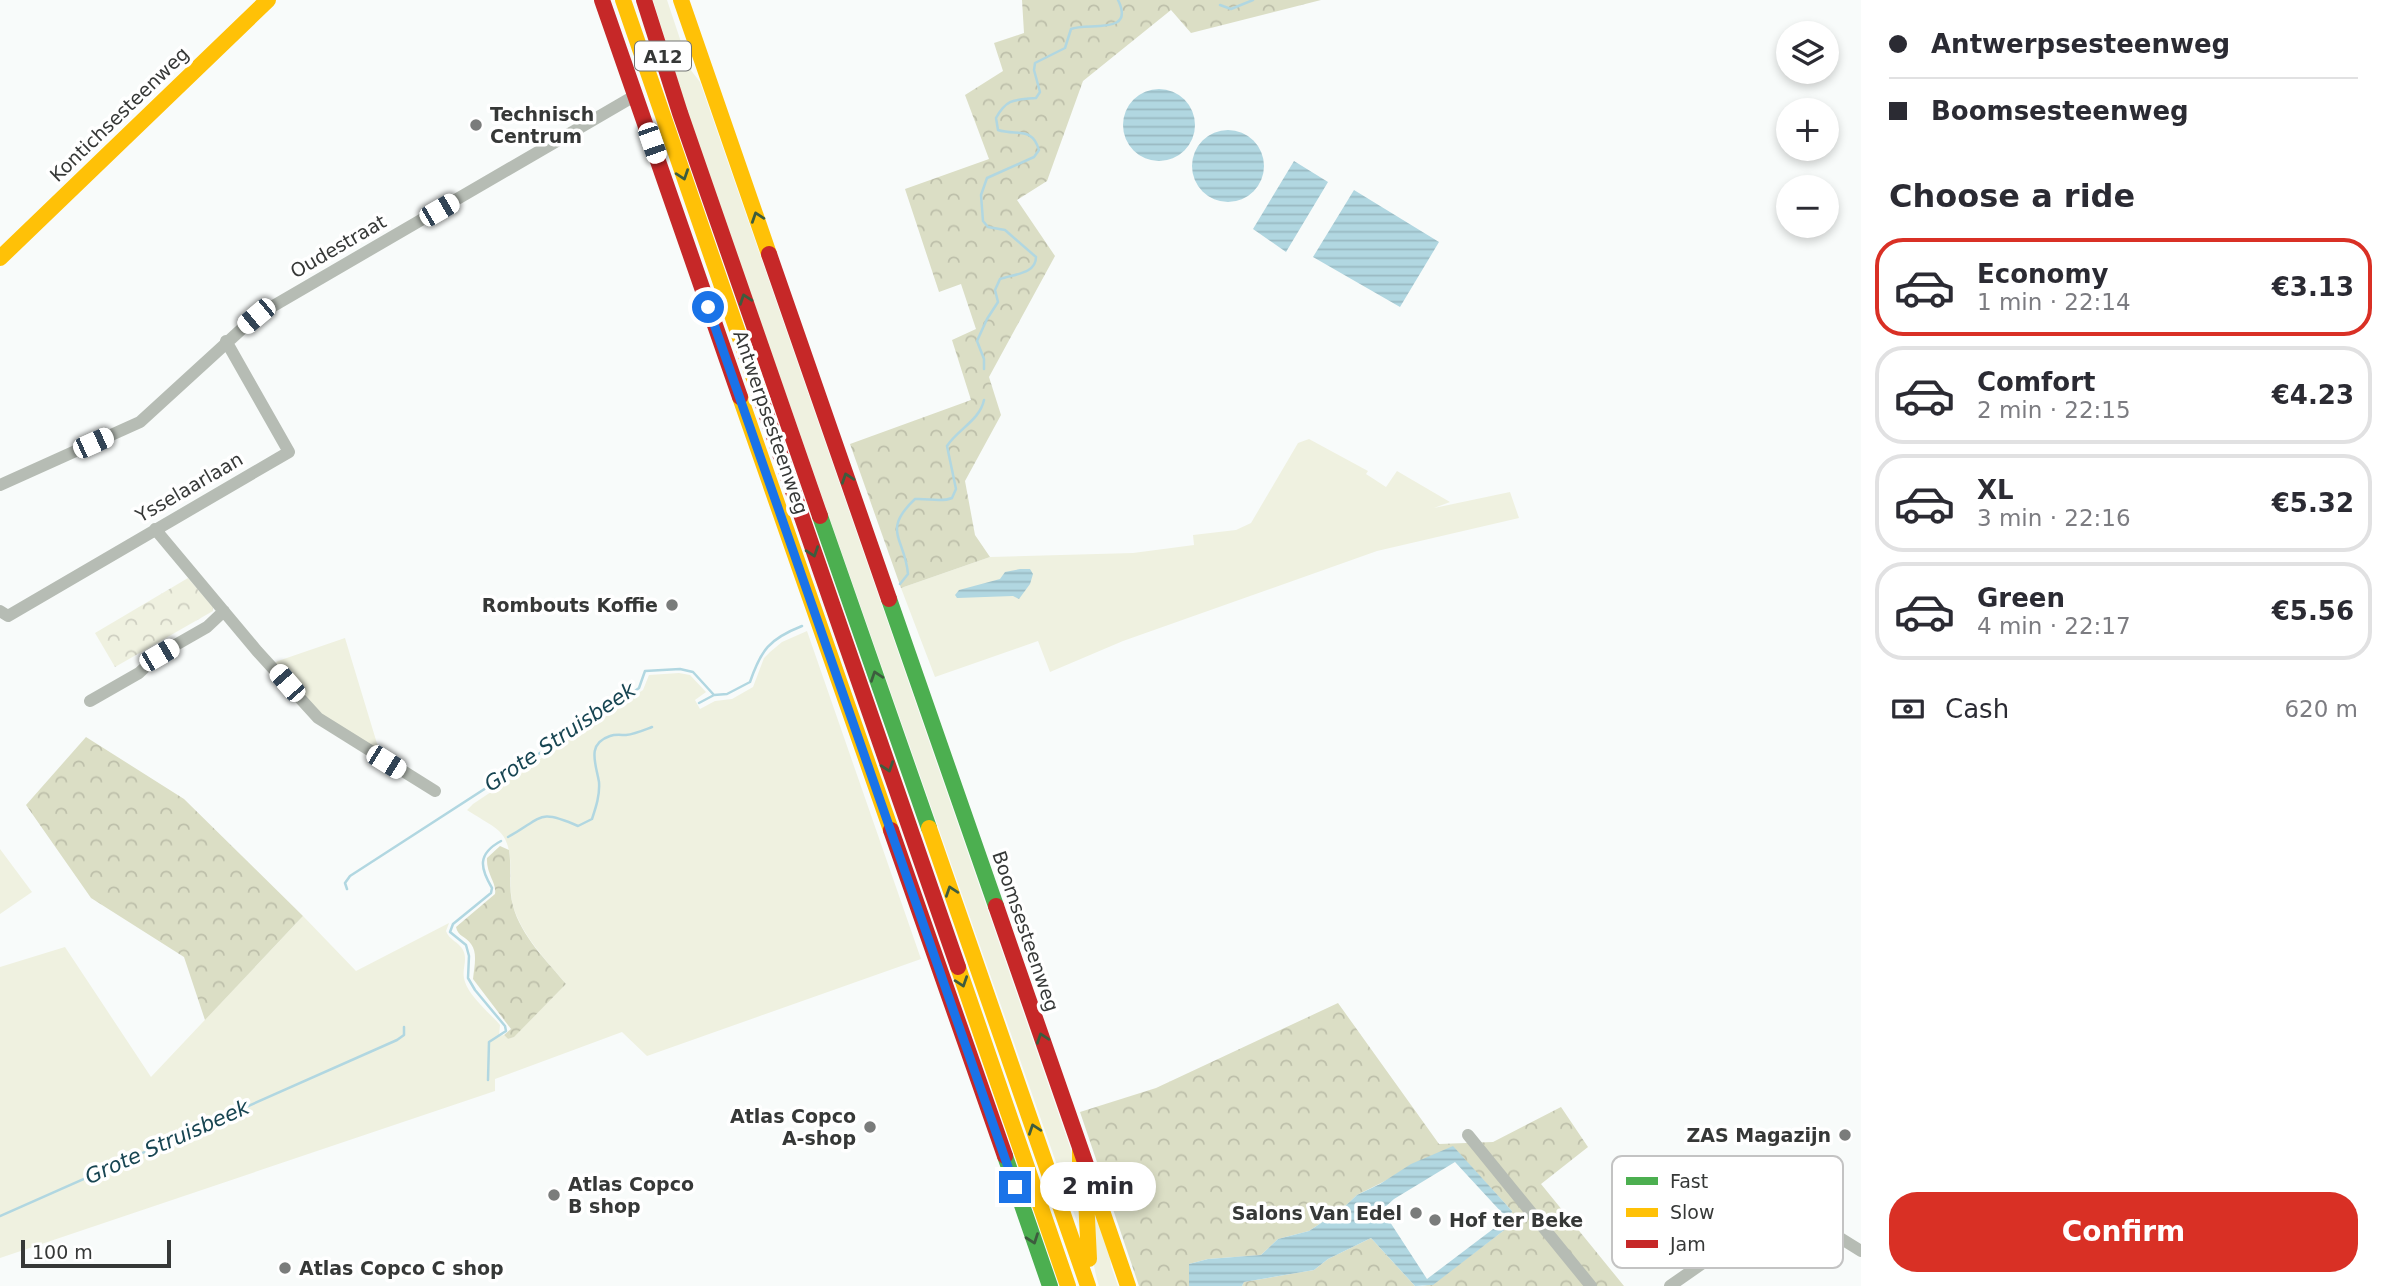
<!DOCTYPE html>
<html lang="en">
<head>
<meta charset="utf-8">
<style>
  :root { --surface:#fff; --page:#f2f2f3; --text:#2b2b33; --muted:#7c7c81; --line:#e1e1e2; --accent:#d93025 }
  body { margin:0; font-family:"DejaVu Sans",sans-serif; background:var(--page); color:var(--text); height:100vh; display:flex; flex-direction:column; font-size:26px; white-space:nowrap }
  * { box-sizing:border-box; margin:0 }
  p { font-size:23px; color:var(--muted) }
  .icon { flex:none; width:38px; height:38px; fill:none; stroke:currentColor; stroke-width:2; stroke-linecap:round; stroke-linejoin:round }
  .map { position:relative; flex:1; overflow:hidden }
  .details { display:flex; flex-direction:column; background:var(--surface); width:525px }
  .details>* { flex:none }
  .banner { display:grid; align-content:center; height:154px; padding:0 28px; background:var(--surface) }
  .fabs { position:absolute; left:1776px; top:21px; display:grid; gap:14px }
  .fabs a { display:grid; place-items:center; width:63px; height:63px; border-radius:50%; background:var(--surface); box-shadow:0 4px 10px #0003; font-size:35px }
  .scale { position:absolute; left:21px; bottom:18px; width:150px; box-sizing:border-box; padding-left:7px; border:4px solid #363837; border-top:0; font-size:19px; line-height:24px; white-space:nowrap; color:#363837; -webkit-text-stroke:5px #fff; paint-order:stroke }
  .end { position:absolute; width:32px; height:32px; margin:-16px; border:9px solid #1a73e8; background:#fff; box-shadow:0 0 0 4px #fff }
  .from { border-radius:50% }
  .bubble { position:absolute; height:49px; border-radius:24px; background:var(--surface); box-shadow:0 4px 10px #0003; font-size:23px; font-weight:700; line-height:49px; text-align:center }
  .car { position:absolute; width:21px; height:42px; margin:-21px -10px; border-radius:9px; box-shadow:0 0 5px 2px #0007; background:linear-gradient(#fff 24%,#345 0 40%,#fff 0 76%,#345 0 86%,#fff 0) }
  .banner b { display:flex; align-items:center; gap:24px; height:66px; font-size:26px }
  .banner b+b { border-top:2px solid var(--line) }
  .banner i { width:18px; height:18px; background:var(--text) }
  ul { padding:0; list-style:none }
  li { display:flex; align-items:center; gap:21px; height:98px; margin:0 14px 10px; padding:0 14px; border:4px solid var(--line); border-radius:28px }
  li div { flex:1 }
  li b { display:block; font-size:26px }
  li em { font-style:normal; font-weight:700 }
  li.active { border-color:var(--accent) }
  li>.icon { width:63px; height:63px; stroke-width:1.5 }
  h2 { padding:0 28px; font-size:32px; line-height:84px }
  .pay { display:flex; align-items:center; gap:18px; height:77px; padding:0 28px; font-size:26px }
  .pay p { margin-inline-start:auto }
  .cta { display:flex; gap:14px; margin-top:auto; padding:14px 28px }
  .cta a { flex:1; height:80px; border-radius:28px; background:var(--accent); color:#fff; font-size:28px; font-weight:700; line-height:80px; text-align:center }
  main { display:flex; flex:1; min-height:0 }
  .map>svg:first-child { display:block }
</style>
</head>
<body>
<main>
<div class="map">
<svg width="1861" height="1286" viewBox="0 0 1861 1286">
  <defs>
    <pattern id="forest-crowns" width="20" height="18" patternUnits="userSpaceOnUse" patternTransform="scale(1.75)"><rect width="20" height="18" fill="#dbdec5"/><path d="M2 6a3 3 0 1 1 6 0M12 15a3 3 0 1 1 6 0" fill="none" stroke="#bdbfaa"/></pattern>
    <pattern id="park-crowns" width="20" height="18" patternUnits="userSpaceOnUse" patternTransform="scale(1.75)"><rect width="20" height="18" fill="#eff1e0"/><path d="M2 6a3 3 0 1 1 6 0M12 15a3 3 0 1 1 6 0" fill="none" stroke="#cecfc1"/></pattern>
    <pattern id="water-rules" width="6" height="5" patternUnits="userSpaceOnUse" patternTransform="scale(1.75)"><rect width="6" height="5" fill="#b1d7e1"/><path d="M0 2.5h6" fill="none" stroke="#99b9c2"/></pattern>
  </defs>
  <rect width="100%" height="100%" fill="#f8fbfa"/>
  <!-- green -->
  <path fill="#eff1e0" d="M653,0H667L690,69L700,82L1078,1170L1083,1239L691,124Z
    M1309,439L1368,471L1366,474L1386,487L1397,471L1450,502L1434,508L1510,492L1519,518L1377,551L1123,641L1050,672L1038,641L935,677L901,588L990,557L1133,553L1194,545L1193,535L1236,530L1251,523L1298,443Z
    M807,631L921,959L647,1056L622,1032L495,1079V1091L0,1258V967L65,947L151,1077L303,916L356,971L449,923L446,931C449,940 459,942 463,950C468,960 462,968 464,978C467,995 489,1012 500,1025L499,1036L504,1035L508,1039L513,1037L566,984C547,961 524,938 514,909C506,885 518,849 499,831C490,823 477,817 467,810L473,804L643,690L649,675L679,673L690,675L706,692L695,700L700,709L715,701L732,699L753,687L764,658L770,652L782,642Z
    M345,638L382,760L318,718L272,665L278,661Z
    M0,849L32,892L0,914Z
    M1090,1193L1109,1245L1111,1266L1118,1286H1099C1089,1255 1091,1225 1090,1193Z"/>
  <!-- forest -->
  <path fill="url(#forest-crowns)" d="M1022,0H1321L1191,33L1171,10L1083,81L1047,181L1017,200L1055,256L989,377L1001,415L965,481L975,535L990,557L901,588L850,444L971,400L952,340L976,329L961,284L939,292L905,189L989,159L965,95L1003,71L994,43L1024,33Z
    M86,737L184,799L303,916L205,1020L184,957L91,898L26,805Z
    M500,846L509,850C512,869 508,888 513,906C521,936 547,961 566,984L514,1037L508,1039L504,1035L511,1029L473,979C474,968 478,953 471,944C466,936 458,937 456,927L495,894C497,883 486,874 487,858Z
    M1338,1003L1439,1144L1493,1142L1561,1107L1588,1147L1541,1184L1624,1286H1422L1433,1284L1507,1228L1512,1211L1453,1147L1357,1195L1342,1209L1309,1231L1278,1239L1261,1255L1208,1259L1189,1264V1286H1139L1080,1112L1156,1088Z
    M1371,1238L1415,1286H1242L1244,1282L1314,1270L1328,1259Z"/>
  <!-- park -->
  <path fill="url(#park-crowns)" d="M188,578L213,607V611L115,667L95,633Z"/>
  <!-- water -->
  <path fill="url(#water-rules)" fill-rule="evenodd" d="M1123 125a36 36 0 1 1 72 0a36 36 0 1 1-72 0Z
    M1192 166a36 36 0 1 1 72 0a36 36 0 1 1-72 0Z
    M1294,161L1328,182L1286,252L1253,229Z
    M1354,190L1439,242L1400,307L1313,257Z
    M1020,569H1030L1033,574L1030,584L1019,599L1013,596L957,598L955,595L959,590L1000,579L1005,572Z
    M1453,1146L1512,1211L1507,1228L1433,1285L1415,1286L1371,1238L1328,1259L1314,1270L1244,1282L1242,1286H1189V1264L1208,1259L1261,1255L1278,1239L1309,1231L1342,1209L1357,1195L1380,1184L1411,1164ZM1455,1162L1504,1215L1501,1223L1427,1279L1390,1222L1384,1208L1394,1199Z"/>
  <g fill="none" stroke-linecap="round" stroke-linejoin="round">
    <!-- stream -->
    <path stroke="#b1d7e1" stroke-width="2.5" d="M1220,5L1231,9L1253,0
      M984,369V359L977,341L987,319L998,302L995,290L1000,279C1014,274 1036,274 1036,257L1005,230L988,227L983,221L981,195L987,178L1034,157L1039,150C1032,126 1017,136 998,130L996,118C1007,98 1015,100 1036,98L1040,92L1034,70L1035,63L1065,48L1071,29C1087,22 1136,36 1118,0
      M900,584L908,574C905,538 881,531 915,499C929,498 940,503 952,498L956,489L947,446C957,430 980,420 984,400
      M699,703L714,695
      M508,837C543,818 537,808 578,826L592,819C596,807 600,795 599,782C596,764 586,744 610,736C615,734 621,735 626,735C635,734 644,730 652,727
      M347,889L345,883L350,876L628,696L639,688L645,671L680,669L693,672L714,695L727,694L750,682C761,650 769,639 802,626
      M488,1080L489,1042L506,1031L505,1026L475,990L468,978L469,956L466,945L450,932L453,924L491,893L492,888C480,868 477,854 501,841
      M0,1216L397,1040L404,1035V1027"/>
    <!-- street -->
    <path stroke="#b6bcb4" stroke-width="12" d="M0,485L140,422L256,316L636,95
      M155,529L257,651L318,718L435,791
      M0,611L8,616L289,452L226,341
      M90,701L139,673L158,655L207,627L224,611
      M1468,1135L1591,1286
      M1670,1286L1763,1221L1794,1219L1816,1223L1861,1251"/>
    <!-- fast -->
    <path stroke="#4caf50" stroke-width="16" d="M820,516L929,828
      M889,599L996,906
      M1005,1156L1050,1286"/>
    <!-- slow -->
    <path stroke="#ffc107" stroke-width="16" d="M623,0L761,399
      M681,0L769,254
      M0,258L268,0
      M740,397L891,830
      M929,828L1088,1286
      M958,967L1068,1286
      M1080,1149V1167L1086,1198L1089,1259
      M1099,1202L1128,1286"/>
    <!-- jam -->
    <path stroke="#c62828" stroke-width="16" d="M602,0L740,397
      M644,0L680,113L820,516
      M769,254L889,599
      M761,399L958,967
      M891,830L1005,1156
      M996,906L1099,1202"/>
  </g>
  <!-- one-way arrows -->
  <defs><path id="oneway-chevron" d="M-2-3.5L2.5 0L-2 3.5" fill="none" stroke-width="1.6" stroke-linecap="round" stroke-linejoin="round" transform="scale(1.75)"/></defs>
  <g stroke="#3d5c3e">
    <use href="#oneway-chevron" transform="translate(683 175) rotate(71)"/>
    <use href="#oneway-chevron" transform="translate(757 217) rotate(-109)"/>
    <use href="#oneway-chevron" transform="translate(745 299) rotate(-109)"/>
    <use href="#oneway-chevron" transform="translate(847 478) rotate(-109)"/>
    <use href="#oneway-chevron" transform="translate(813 552) rotate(71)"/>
    <use href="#oneway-chevron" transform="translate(876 676) rotate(-109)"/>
    <use href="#oneway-chevron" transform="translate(888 767) rotate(71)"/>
    <use href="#oneway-chevron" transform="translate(951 891) rotate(-109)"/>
    <use href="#oneway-chevron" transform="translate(962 982) rotate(71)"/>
    <use href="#oneway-chevron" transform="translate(1042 1038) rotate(-109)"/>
    <use href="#oneway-chevron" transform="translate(1034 1129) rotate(-109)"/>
    <use href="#oneway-chevron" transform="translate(1033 1239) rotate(70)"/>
  </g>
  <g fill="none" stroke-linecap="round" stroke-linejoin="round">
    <!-- route -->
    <path stroke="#1a73e8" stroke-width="9" d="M708,307L1015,1187"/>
  </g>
  <!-- markers -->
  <g fill="#7a7c7b" stroke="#fff" stroke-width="2.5">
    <circle cx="476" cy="125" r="7"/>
    <circle cx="672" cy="605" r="7"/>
    <circle cx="870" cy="1127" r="7"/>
    <circle cx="1845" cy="1135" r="7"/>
    <circle cx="554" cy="1195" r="7"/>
    <circle cx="1416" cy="1213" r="7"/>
    <circle cx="1435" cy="1220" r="7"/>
    <circle cx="285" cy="1268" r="7"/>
  </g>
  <g text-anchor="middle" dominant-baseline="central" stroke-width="7" stroke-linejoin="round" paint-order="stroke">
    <!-- shield labels -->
    <rect fill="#fff" stroke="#727473" stroke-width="2" x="635" y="41.5" width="56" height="29" rx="5"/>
    <g font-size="18" font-weight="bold" fill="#363837">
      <text x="663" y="56">A12</text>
    </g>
    <!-- street labels -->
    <g font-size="19" fill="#363837" stroke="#fff">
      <text transform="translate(119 114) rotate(-44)">Kontichsesteenweg</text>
      <text transform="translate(338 246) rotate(-30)">Oudestraat</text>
      <text transform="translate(771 422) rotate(71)">Antwerpsesteenweg</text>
      <text transform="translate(189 487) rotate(-30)">Ysselaarlaan</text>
      <text transform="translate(1026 931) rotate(71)">Boomsesteenweg</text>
    </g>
    <!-- poi labels -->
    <g font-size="19" font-weight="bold" fill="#363837" stroke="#fff" text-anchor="start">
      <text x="490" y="114">Technisch<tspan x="490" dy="22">Centrum</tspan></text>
      <text x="658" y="605" text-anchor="end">Rombouts Koffie</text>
      <text x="856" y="1116" text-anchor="end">Atlas Copco<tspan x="856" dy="22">A-shop</tspan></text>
      <text x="1831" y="1135" text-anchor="end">ZAS Magazijn</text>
      <text x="568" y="1184">Atlas Copco<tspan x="568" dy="22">B shop</tspan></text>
      <text x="1402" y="1213" text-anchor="end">Salons Van Edel</text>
      <text x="1449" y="1220">Hof ter Beke</text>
      <text x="299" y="1268">Atlas Copco C shop</text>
    </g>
    <!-- water labels -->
    <g font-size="21" font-style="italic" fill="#174552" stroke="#fff">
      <text transform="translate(560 737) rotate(-34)">Grote Struisbeek</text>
      <text transform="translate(167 1142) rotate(-24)">Grote Struisbeek</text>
    </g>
  </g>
  <!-- legend -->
  <rect x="1612" y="1156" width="231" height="112" rx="10" fill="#fff" stroke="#c3c3c3" stroke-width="2"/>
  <rect x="1626" y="1177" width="32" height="8" fill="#4caf50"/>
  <rect x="1626" y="1208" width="32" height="9" fill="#ffc107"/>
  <rect x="1626" y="1240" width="32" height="8" fill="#c62828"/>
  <g font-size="19" fill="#363837">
    <text x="1670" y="1188">Fast</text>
    <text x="1670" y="1219">Slow</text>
    <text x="1670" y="1251">Jam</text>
  </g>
</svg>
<div class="fabs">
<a><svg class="icon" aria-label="layers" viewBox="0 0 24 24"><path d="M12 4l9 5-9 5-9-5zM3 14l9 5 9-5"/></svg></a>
<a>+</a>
<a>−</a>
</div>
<div class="scale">100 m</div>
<i class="end from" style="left:708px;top:307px"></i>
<i class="end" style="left:1015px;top:1187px"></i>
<div class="bubble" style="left:1040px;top:1162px;width:116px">2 min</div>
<i class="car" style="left:652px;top:143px;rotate:161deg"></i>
<i class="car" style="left:439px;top:210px;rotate:60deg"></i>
<i class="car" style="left:256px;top:316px;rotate:230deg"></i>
<i class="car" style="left:93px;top:443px;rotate:66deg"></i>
<i class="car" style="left:159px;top:655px;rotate:60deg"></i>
<i class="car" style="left:287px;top:683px;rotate:319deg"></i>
<i class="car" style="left:386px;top:762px;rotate:122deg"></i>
</div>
<section class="details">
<div class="banner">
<b><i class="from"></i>Antwerpsesteenweg</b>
<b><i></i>Boomsesteenweg</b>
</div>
<h2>Choose a ride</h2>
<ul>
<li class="active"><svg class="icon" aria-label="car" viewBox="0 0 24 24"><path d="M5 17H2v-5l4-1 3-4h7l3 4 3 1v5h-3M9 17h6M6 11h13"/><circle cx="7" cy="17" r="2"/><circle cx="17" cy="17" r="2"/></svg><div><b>Economy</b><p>1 min · 22:14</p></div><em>€3.13</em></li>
<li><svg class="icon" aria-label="car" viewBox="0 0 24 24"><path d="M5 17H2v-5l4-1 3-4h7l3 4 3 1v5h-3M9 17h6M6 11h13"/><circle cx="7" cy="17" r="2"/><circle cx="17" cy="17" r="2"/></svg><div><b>Comfort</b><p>2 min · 22:15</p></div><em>€4.23</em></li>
<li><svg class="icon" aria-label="car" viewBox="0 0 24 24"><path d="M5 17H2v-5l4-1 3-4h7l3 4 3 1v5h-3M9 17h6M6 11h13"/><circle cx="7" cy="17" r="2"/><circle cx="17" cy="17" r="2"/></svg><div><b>XL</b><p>3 min · 22:16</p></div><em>€5.32</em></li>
<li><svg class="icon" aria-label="car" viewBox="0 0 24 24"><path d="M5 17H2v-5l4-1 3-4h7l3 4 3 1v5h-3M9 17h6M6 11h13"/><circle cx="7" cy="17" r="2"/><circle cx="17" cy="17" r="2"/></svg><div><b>Green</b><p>4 min · 22:17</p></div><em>€5.56</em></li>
</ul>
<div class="pay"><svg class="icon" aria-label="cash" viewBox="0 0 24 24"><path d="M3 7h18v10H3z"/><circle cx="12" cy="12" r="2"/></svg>Cash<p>620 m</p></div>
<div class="cta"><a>Confirm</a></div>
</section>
</main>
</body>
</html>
